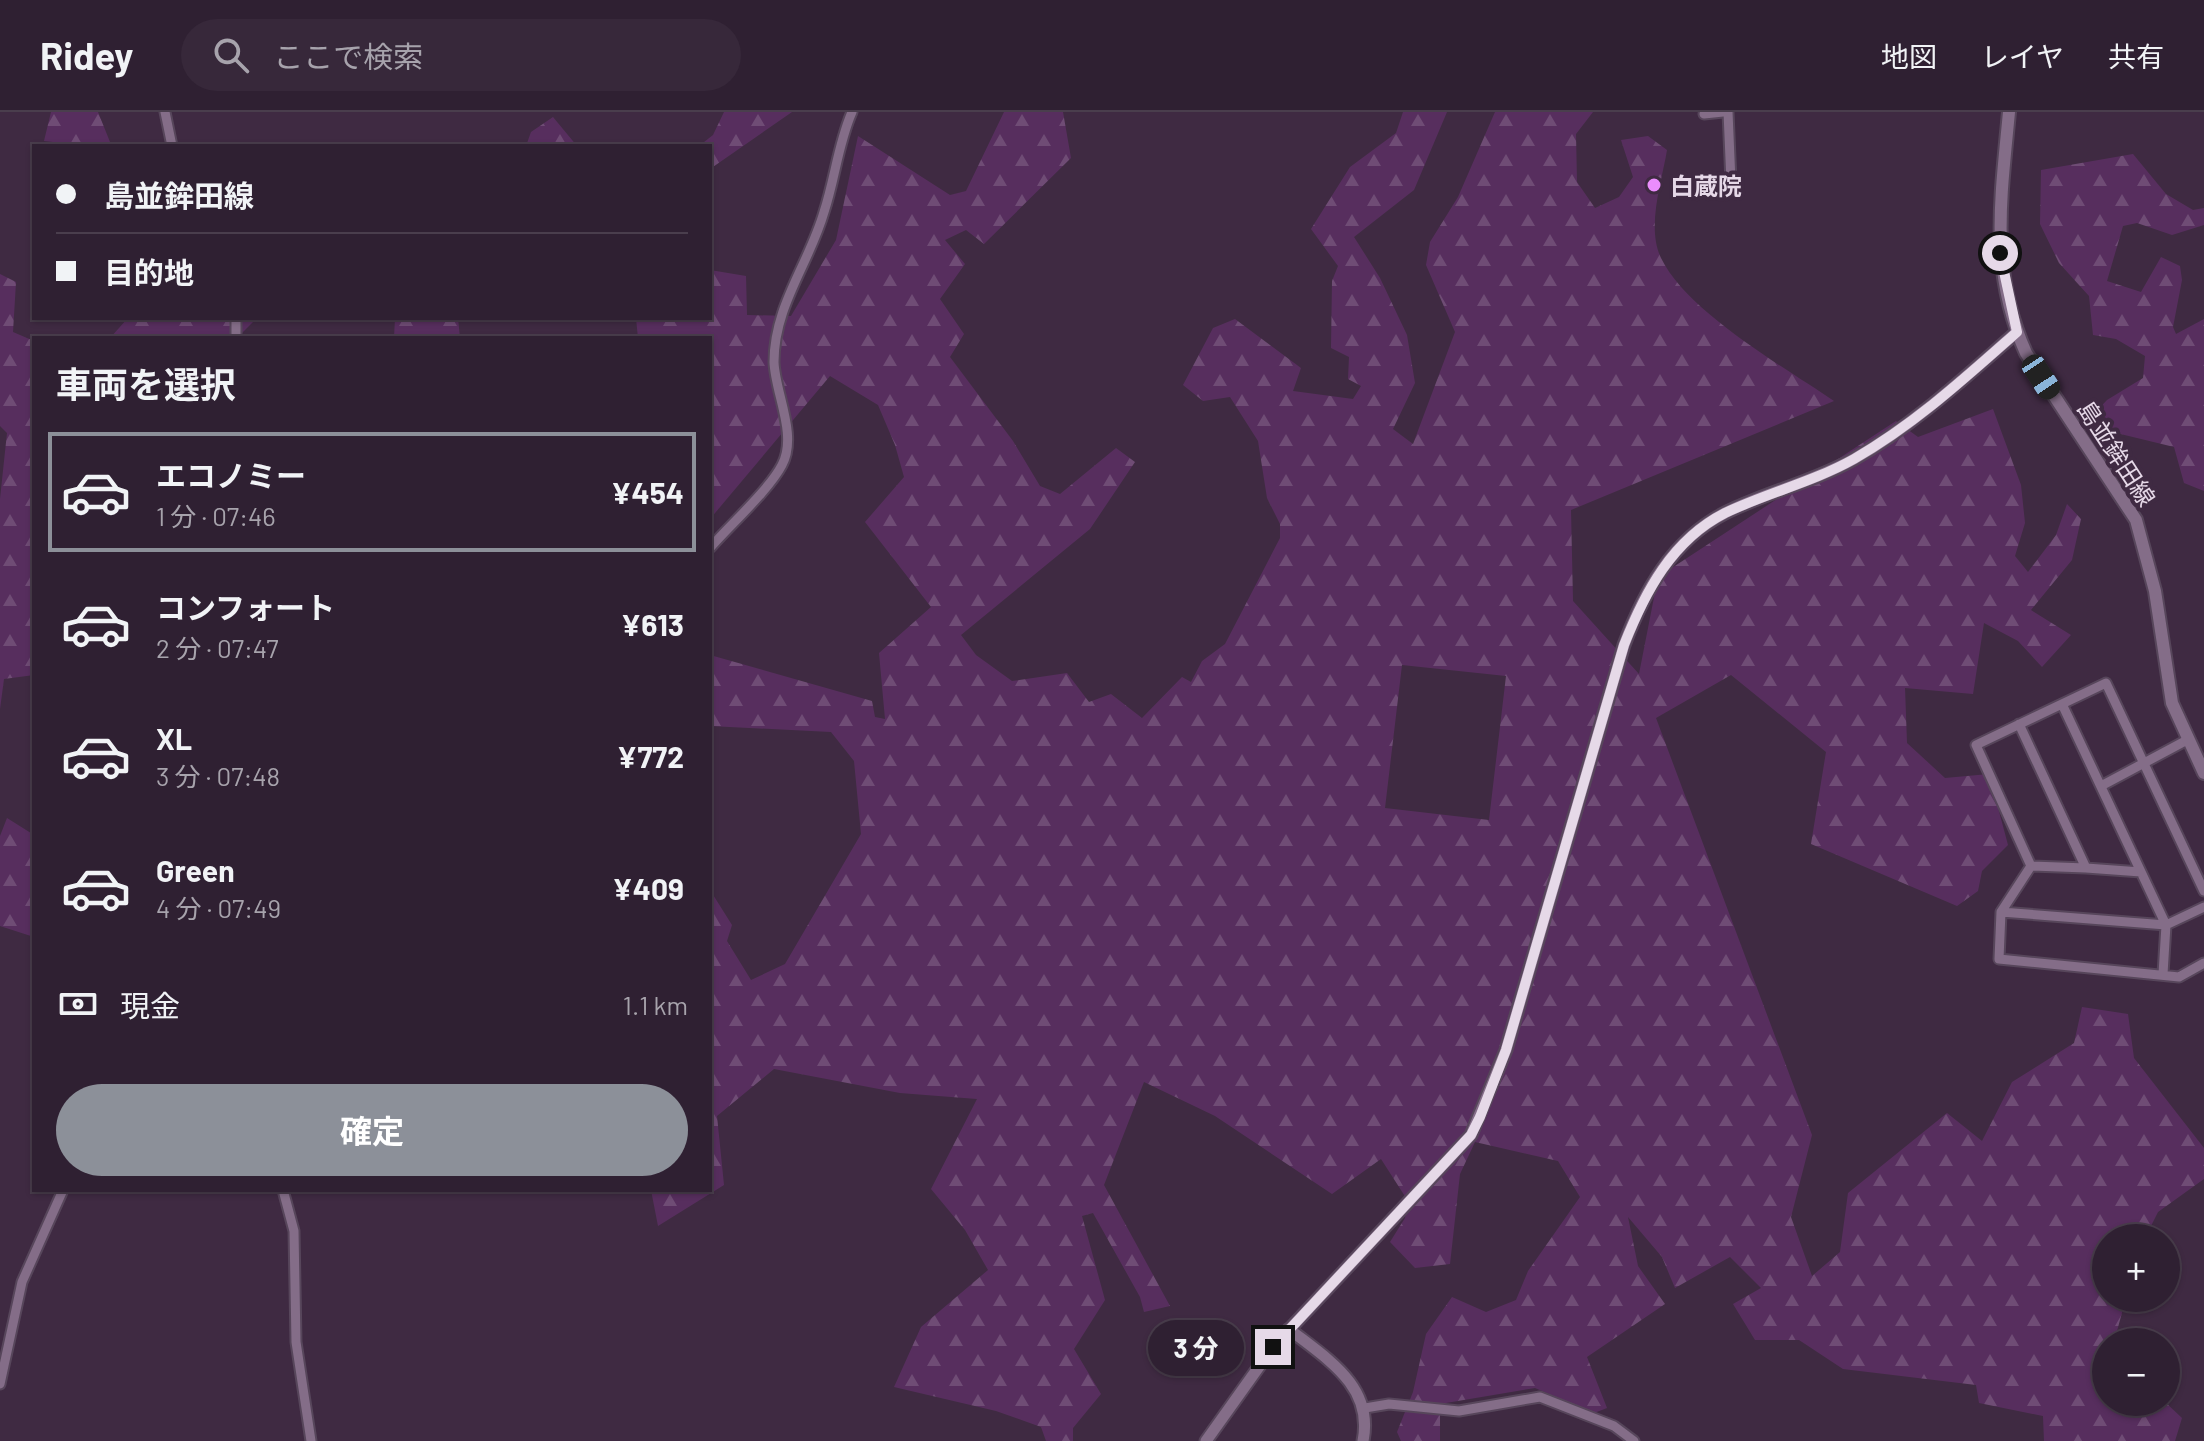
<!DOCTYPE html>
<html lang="ja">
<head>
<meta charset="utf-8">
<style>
  :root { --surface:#2f2032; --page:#37283a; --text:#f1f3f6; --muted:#a7a3ac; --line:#4a3e4d; --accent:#8c9099 }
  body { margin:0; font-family:Barlow,"Noto Sans JP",sans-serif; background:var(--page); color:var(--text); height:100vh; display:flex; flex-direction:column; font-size:30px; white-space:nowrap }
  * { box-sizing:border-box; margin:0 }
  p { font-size:26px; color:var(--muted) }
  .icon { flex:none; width:44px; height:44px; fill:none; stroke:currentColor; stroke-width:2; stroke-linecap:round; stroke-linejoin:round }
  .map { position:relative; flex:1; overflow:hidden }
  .drawer { position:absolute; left:32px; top:224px; width:680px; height:856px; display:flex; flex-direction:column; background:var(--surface); border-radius:0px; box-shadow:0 2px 6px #0004,0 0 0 2px var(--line) }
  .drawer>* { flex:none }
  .banner { position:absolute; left:32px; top:32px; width:680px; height:176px; border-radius:0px; box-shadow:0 2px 6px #0004,0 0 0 2px var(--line); display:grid; align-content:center; height:176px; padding:0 24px; background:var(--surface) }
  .tools { position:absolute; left:2092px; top:1112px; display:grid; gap:16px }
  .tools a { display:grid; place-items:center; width:88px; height:88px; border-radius:50%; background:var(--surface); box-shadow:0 2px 6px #0004,0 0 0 2px var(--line); font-size:40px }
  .end { position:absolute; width:36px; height:36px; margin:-18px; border:10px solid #e6d9e8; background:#111; box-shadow:0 0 0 4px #111 }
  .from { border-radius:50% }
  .bubble { position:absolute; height:56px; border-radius:28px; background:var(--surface); box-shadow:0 2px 6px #0004,0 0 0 2px var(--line); font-size:26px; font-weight:700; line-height:56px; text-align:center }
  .car { position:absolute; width:24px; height:48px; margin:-24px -12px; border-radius:10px; box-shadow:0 0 6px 2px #0007; background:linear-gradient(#222 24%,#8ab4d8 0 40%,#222 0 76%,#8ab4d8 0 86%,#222 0) }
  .banner b { display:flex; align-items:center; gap:28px; height:76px; font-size:30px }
  .banner b+b { border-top:2px solid var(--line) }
  .banner i { width:20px; height:20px; background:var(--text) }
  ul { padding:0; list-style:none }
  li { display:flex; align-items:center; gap:24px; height:120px; margin:0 16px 12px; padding:0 8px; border:4px solid transparent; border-radius:0px }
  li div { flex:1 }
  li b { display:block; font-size:30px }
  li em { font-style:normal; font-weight:700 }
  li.active { border-color:var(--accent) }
  li>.icon { width:72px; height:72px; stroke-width:1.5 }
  h2 { padding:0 24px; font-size:36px; line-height:96px }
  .pay { display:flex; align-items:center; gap:20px; height:88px; padding:0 24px; font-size:30px }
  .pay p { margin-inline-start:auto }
  .primary-button { display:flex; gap:16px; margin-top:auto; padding:16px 24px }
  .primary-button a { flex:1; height:92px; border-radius:48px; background:var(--accent); color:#fff; font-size:32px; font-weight:700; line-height:92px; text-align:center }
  header { display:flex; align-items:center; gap:48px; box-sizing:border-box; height:112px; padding:0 40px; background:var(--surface); border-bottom:2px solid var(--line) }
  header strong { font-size:38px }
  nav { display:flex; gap:44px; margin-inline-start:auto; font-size:28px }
  .search { width:560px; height:72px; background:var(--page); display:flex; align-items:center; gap:20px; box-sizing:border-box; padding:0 28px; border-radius:44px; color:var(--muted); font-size:30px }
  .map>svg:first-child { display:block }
</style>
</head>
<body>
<header>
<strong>Ridey</strong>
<div class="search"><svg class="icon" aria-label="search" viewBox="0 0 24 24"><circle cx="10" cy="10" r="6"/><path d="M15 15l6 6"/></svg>ここで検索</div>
<nav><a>地図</a><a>レイヤ</a><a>共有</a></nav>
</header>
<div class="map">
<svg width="2204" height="1329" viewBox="0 0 2204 1329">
  <defs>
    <pattern id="forest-firs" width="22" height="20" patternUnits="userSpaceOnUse" patternTransform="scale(2)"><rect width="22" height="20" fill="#572e5e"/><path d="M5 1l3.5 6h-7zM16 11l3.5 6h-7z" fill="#6f4c75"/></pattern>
  </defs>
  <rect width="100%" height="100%" fill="#3f2a42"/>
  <!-- forest -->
  <path fill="url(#forest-firs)" fill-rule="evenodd" d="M51,0H98L110,30H161L164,34H89L44,29Z
    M724,0H792L710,57V34H699L713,23Z
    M1004,0H1063L1071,46L984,132L966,118L945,128L965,152L940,187L964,222L950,245L1013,329L1040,374L1060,382L1116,336L1135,350L1090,417L961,523L976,543L1012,569L1067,561L1089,590L1111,582L1142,606L1182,565L1191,570L1202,549L1225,532L1280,426V412L1267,386L1258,329L1230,285L1203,289L1183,273L1213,216L1235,207L1301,256L1293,279L1353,287L1361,274L1348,267L1349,245L1331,236L1332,169L1338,154L1311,117L1350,55L1396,21L1403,0H1447L1414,78L1354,125L1380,166L1407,223L1415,271L1393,317L1413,332L1455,220L1426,153L1430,130L1458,85L1495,0H1593L1576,22L1577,70L1595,96L1619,85L1633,65L1621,28L1648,24L1667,38C1662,69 1646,115 1661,146C1687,200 1784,255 1834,289L1571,398L1573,489L1639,562L1658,465L1896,309L1918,325L1993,297L2021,373L2025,411L2015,444L2028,460L2056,423L2067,392L2081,407L2072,448L2031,498L2071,523L2042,555L2018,529L1984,511L1973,582L1905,576L1907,631L1945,666L1989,662L2008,733L1982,759L1978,779L1957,794L1811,732L1826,640L1731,563L1656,606L1812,1023L1791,1105L1812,1164L1840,1140L1848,1081L1947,1001L1982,1029L2012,970L2074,931L2082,895L2128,902L2134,946L2204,1036V1067L2158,1100L2145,1126H2106V1186H2126L2114,1230H2106V1290H2165L2182,1306L2175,1329H2044L2043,1304L1979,1291L1976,1273L1843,1257L1799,1228H1755L1733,1192L1761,1176L1730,1145L1675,1176L1662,1145L1628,1105L1638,1154L1665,1192L1587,1245L1607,1296L1594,1301L1535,1276L1440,1292V1329H1401L1397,1320L1413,1280L1426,1222L1452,1185L1486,1200L1516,1188L1528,1159L1580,1085L1558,1049L1475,1030L1460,1062L1450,1152L1415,1156L1390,1130L1405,1106L1408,1089L1381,1047L1332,1082L1215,1004L1144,970L1104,1073L1170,1194L1144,1200L1140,1185L1093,1101L1082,1104L1105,1188L1074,1237L1101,1282L1073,1316V1329H1046L1041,1315L996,1299L894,1275L921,1215L988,1158L965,1118L931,1077L977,987L900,981L774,957L717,1004L724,1073L658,1114L651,1078H710V778L732,813L727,829L751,868L785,852L861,722L854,649L831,620L710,614V543L872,589L875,605L885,607L879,541L931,495L865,410L904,365L895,333L878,293L830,264L710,407V226H638L636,206H710V158L746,164L747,203L791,204L836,128L858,24L950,83L966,79ZM1402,553L1506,564L1489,708L1385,696Z
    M553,5L577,34H526L531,20Z
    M2133,42L2166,82L2193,98L2204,96V113L2172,123L2137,111L2123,114L2107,169L2141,180L2161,145L2180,154L2182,168L2173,215L2176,222L2204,207V379L2184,371L2174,335L2100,317L2093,303L2107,288L2143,266L2145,244L2116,227L2093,223L2089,184L2059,151L2040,112L2041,58Z
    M0,162L16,170L13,220L34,229V563L4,567L0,597V387L7,321L0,314Z
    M128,206H257L237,226H110Z
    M395,206H458L460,226H394Z
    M7,706L34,723V825L0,814V724Z"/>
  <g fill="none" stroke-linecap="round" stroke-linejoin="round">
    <defs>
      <path id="minor" d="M165,0L172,34
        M1728,0L1731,70
        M1704,2L1723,0
        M236,226V206
        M710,436C730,413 769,378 782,353C798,323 775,281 774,250C774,194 809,152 824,100C835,67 838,32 852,0
        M2062,592L2166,813L2163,862
        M2019,612L2086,756L2141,760
        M2101,674L2189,627
        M2031,754L2086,756
        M2204,779L2106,571L1976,633L2031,754L2001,800L1999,847L2179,865L2204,851
        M2001,800L2166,813L2204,795
        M283,1078L294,1119L296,1230L311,1329
        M0,1272L22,1170L63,1078
        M1365,1296L1389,1292L1459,1299L1540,1285L1614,1314L1634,1329"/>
      <path id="tertiary" d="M1289,1217C1327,1247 1374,1274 1363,1329
        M1206,1329L1273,1235L1471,1023L1506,938L1624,533C1644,480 1672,428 1725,401C1767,380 1813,370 1854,347C1915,312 1964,266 2017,220"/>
      <path id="secondary" d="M2009,0C2001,86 1989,159 2026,241L2136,408L2155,479L2172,591L2204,661"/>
    </defs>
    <!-- minor casing -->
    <use href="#minor" stroke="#57465b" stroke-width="13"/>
    <!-- tertiary casing -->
    <use href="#tertiary" stroke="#57465b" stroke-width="15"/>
    <!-- secondary casing -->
    <use href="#secondary" stroke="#57465b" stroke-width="16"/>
    <!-- minor -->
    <use href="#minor" stroke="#846d88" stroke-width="9"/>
    <!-- tertiary -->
    <use href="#tertiary" stroke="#846d88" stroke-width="11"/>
    <!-- secondary -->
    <use href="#secondary" stroke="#846d88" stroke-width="12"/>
  </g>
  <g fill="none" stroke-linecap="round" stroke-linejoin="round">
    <!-- route -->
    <path stroke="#e6d9e8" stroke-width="10" d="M1273,1235L1471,1023L1480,1005L1506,938L1624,533C1645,480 1672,428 1725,401C1767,381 1813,370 1854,347C1915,312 1965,266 2017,220L2000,141"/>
  </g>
  <!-- markers -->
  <circle fill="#eb8dfc" stroke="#3f2a42" stroke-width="3" cx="1654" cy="73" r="8"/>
  <g text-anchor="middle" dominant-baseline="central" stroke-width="8" stroke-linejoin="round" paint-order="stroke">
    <!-- poi labels -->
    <g font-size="24" font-weight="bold" fill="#e6d9e8" stroke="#3f2a42" text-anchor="start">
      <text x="1670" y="73">白蔵院</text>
    </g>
    <!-- street labels -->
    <g font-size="24" fill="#e6d9e8" stroke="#3f2a42">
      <text transform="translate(2117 341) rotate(57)">島並鉾田線</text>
    </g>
  </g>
</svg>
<div class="tools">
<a>+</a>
<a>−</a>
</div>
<i class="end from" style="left:2000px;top:141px"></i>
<i class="end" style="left:1273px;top:1235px"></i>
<div class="bubble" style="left:1148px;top:1208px;width:96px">3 分</div>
<i class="car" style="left:2041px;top:265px;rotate:147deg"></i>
<div class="banner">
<b><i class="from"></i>島並鉾田線</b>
<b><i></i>目的地</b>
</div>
<section class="drawer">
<h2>車両を選択</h2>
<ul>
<li class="active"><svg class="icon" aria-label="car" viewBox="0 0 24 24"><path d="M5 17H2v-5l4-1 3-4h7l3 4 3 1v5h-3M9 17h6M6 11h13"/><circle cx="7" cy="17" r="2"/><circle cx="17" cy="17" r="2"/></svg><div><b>エコノミー</b><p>1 分 · 07:46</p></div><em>¥454</em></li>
<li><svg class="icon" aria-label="car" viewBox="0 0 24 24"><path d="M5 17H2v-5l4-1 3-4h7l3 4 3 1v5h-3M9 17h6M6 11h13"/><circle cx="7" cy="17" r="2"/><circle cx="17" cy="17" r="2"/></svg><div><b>コンフォート</b><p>2 分 · 07:47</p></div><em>¥613</em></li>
<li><svg class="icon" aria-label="car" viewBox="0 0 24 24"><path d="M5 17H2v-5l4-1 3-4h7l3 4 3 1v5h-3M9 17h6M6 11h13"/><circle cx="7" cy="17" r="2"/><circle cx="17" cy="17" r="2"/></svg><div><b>XL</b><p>3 分 · 07:48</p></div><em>¥772</em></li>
<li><svg class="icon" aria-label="car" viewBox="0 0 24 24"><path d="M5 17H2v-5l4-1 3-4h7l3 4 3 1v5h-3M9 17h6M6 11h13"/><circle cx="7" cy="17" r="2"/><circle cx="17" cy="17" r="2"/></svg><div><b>Green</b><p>4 分 · 07:49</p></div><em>¥409</em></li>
</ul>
<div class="pay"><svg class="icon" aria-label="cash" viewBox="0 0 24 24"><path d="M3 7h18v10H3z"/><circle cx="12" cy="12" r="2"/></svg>現金<p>1.1 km</p></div>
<div class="primary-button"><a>確定</a></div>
</section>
</div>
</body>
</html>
